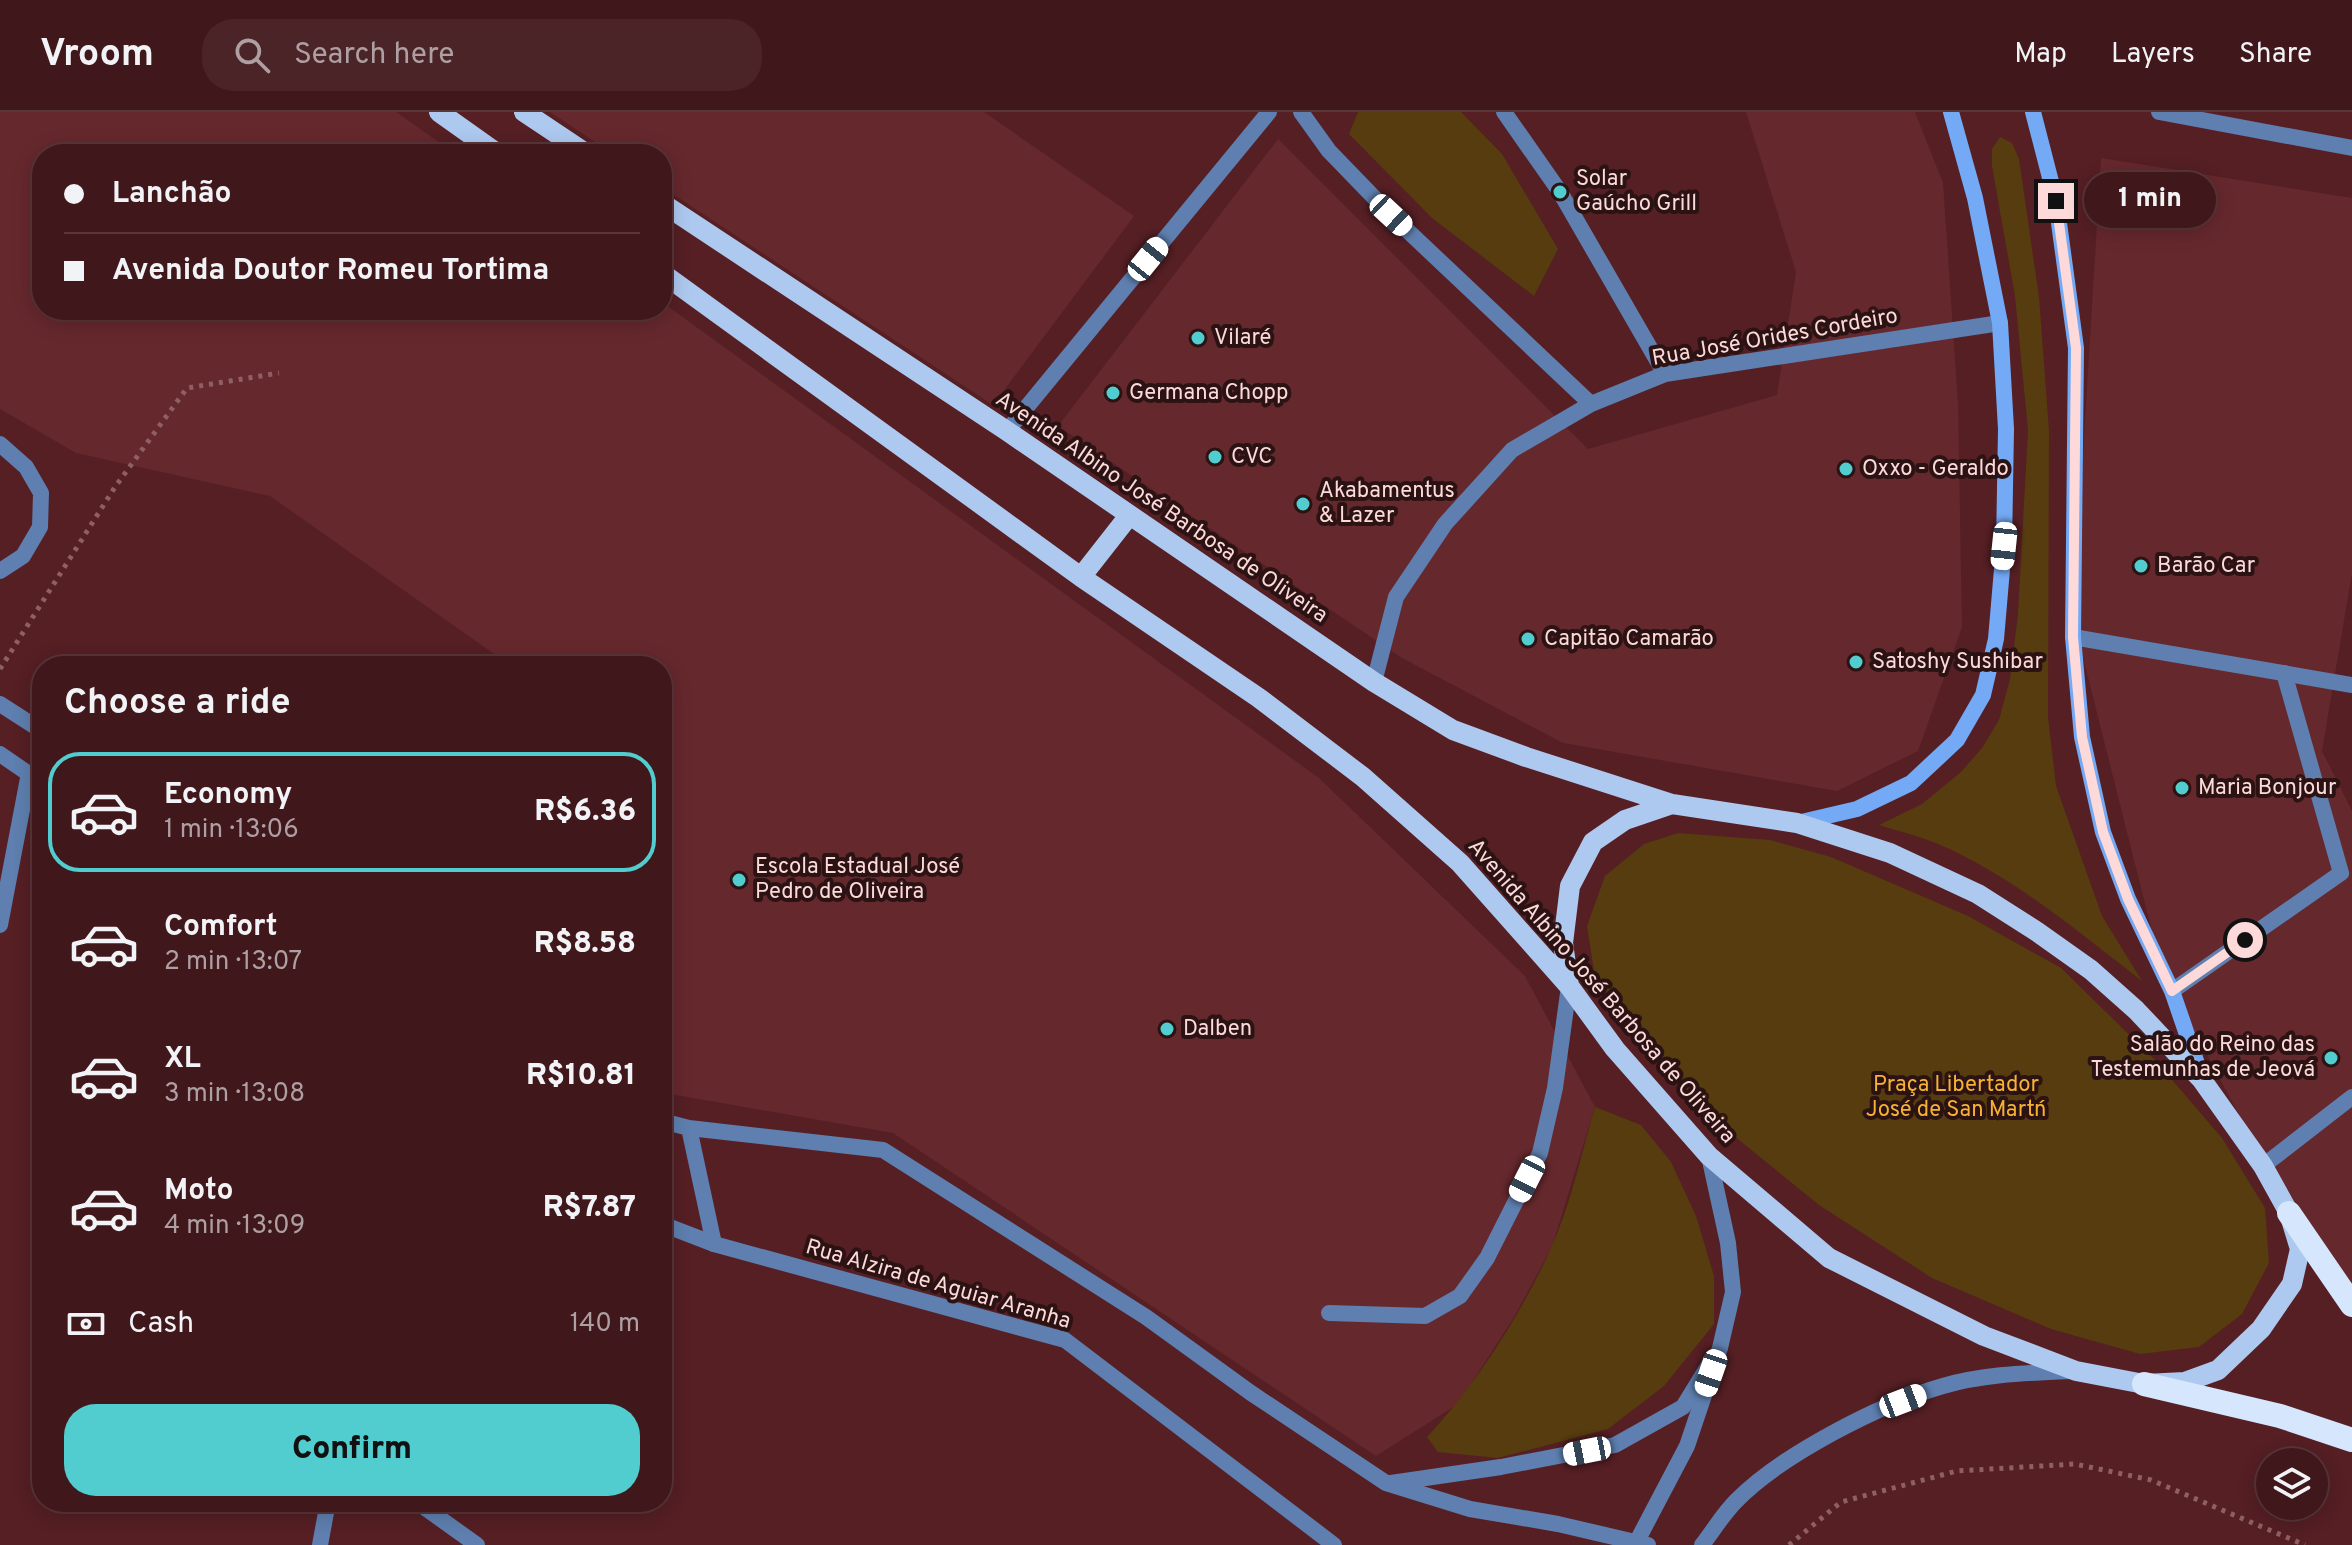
<!DOCTYPE html>
<html lang="en">
<head>
<meta charset="utf-8">
<style>
  :root { --surface:#40171b; --page:#4b2428; --text:#f1f3f6; --muted:#ae9fa3; --line:#59363a; --accent:#52cdcf }
  body { margin:0; font-family:Overpass,sans-serif; background:var(--page); color:var(--text); height:100vh; display:flex; flex-direction:column; font-size:30px; white-space:nowrap }
  * { box-sizing:border-box; margin:0 }
  p { font-size:26px; color:var(--muted) }
  .icon { flex:none; width:44px; height:44px; fill:none; stroke:currentColor; stroke-width:2; stroke-linecap:round; stroke-linejoin:round }
  .map { position:relative; flex:1; overflow:hidden }
  .drawer { position:absolute; left:32px; top:544px; width:640px; height:856px; display:flex; flex-direction:column; background:var(--surface); border-radius:32px; box-shadow:0 4px 20px #0003,0 0 0 2px var(--line) }
  .drawer>* { flex:none }
  .top-card { position:absolute; left:32px; top:32px; width:640px; height:176px; border-radius:32px; box-shadow:0 4px 20px #0003,0 0 0 2px var(--line); display:grid; align-content:center; height:176px; padding:0 32px; background:var(--surface) }
  .controls { position:absolute; left:2256px; top:1336px; display:grid; gap:16px }
  .controls a { display:grid; place-items:center; width:72px; height:72px; border-radius:50%; background:var(--surface); box-shadow:0 4px 20px #0003,0 0 0 2px var(--line); font-size:40px }
  .end { position:absolute; width:36px; height:36px; margin:-18px; border:10px solid #fdd9d9; background:#111; box-shadow:0 0 0 4px #111 }
  .from { border-radius:50% }
  .bubble { position:absolute; height:56px; border-radius:28px; background:var(--surface); box-shadow:0 4px 20px #0003,0 0 0 2px var(--line); font-size:26px; font-weight:800; line-height:56px; text-align:center }
  .car { position:absolute; width:24px; height:48px; margin:-24px -12px; border-radius:10px; box-shadow:0 0 6px 2px #0007; background:linear-gradient(#fff 24%,#345 0 40%,#fff 0 76%,#345 0 86%,#fff 0) }
  .top-card b { display:flex; align-items:center; gap:28px; height:76px; font-size:30px }
  .top-card b+b { border-top:2px solid var(--line) }
  .top-card i { width:20px; height:20px; background:var(--text) }
  ul { padding:0; list-style:none }
  li { display:flex; align-items:center; gap:24px; height:120px; margin:0 16px 12px; padding:0 16px; border:4px solid transparent; border-radius:32px }
  li div { flex:1 }
  li b { display:block; font-size:30px }
  li em { font-style:normal; font-weight:800 }
  li.selected { border-color:var(--accent) }
  li>.icon { width:72px; height:72px; stroke-width:1.5 }
  h2 { padding:0 32px; font-size:36px; line-height:96px }
  .pay { display:flex; align-items:center; gap:20px; height:88px; padding:0 32px; font-size:30px }
  .pay p { margin-inline-start:auto }
  .primary-button { display:flex; gap:16px; margin-top:auto; padding:16px 32px }
  .primary-button a { flex:1; height:92px; border-radius:32px; background:var(--accent); color:#111; font-size:32px; font-weight:800; line-height:92px; text-align:center }
  header { display:flex; align-items:center; gap:48px; box-sizing:border-box; height:112px; padding:0 40px; background:var(--surface); border-bottom:2px solid var(--line) }
  header strong { font-size:38px }
  nav { display:flex; gap:44px; margin-inline-start:auto; font-size:28px }
  .search { width:560px; height:72px; background:var(--page); display:flex; align-items:center; gap:20px; box-sizing:border-box; padding:0 28px; border-radius:32px; color:var(--muted); font-size:30px }
  .map>svg:first-child { display:block }
</style>
</head>
<body>
<header>
<strong>Vroom</strong>
<div class="search"><svg class="icon" aria-label="search" viewBox="0 0 24 24"><circle cx="10" cy="10" r="6"/><path d="M15 15l6 6"/></svg>Search here</div>
<nav><a>Map</a><a>Layers</a><a>Share</a></nav>
</header>
<div class="map">
<svg width="2352" height="1433" viewBox="0 0 2352 1433">
  <rect width="100%" height="100%" fill="#551f24"/>
  <!-- built -->
  <path fill="#65282d" d="M0,0H396L456,42H42V198H662V190L1319,666L1525,864L1595,995L1552,1135L1513,1207L1458,1292L1376,1344L893,1021L670,982L662,988V554H511L270,384L76,341L0,297Z
    M550,0H984L1134,104L993,293L662,75V42H613Z
    M1746,0H1915L1943,71L1958,292L1962,515L1918,639L1837,679L1563,631L1402,546L1058,314L1278,27L1588,337L1777,283L1796,160Z
    M2101,46L2352,86V461L2322,639L2352,699V1173L2270,1062L2161,855L2073,506Z"/>
  <!-- green -->
  <path fill="#563c0e" d="M1358,0H1461L1502,42L1558,137L1534,184L1432,106L1349,22Z
    M2000,25L2012,31L2019,47L2039,185L2049,319L2048,605L2056,674L2102,804L2142,869C2078,820 2013,764 1938,732C1919,724 1898,719 1879,713L1922,692L1961,660L1982,636L1999,608L2010,567L2018,502L2028,318L2015,184L1992,54V37Z
    M1678,721L1770,728L1831,745L1968,804L2061,856L2155,948L2222,1026L2265,1096L2269,1151L2242,1202L2199,1235L2140,1242L2051,1217L1932,1166L1819,1093L1728,1019L1669,962L1629,916L1595,865L1587,814L1605,764L1644,732Z
    M1595,995L1641,1013L1671,1050L1696,1104L1714,1164V1212L1664,1274L1608,1317L1498,1346L1438,1340L1427,1325C1475,1274 1522,1201 1551,1136C1571,1092 1581,1042 1595,995Z"/>
  <g fill="none" stroke-linecap="round" stroke-linejoin="round">
    <!-- path -->
    <path stroke="#8f6063" stroke-width="5" stroke-dasharray="4 6" stroke-linecap="butt" d="M0,557L115,375L187,276L279,261
      M1789,1433L1841,1390L1957,1359L2075,1352L2151,1368L2305,1433"/>
    <!-- service -->
    <path stroke="#5e7faf" stroke-width="16" d="M0,332L26,355L41,381L40,415L23,444L0,459
      M0,592L42,619
      M2172,879L2341,761L2284,561
      M662,1009L689,1016L883,1038L1146,1205L1251,1281L1386,1371L1470,1397L1558,1412L1648,1433
      M689,1016L714,1132
      M2263,1054L2352,985
      M1329,1201L1425,1204L1460,1184L1487,1146L1540,1041L1555,976L1569,874
      M1391,1371L1501,1355L1615,1333L1683,1295L1712,1248"/>
    <!-- minor -->
    <path stroke="#5e7faf" stroke-width="16" d="M1301,0L1329,39L1391,103L1591,292
      M1504,0L1560,80L1665,262
      M2159,0L2352,36
      M1007,319L1269,0
      M2073,525L2352,573
      M1374,570L1396,485L1445,412L1512,338L1591,292L1665,262L2000,211
      M0,642L42,671
      M0,813L29,661
      M662,1112L714,1132L1065,1228L1334,1433
      M417,1390L477,1433
      M320,1433L328,1390
      M1635,1433L1687,1334L1720,1236L1733,1180L1728,1131L1709,1044
      M1702,1433C1713,1419 1723,1402 1736,1389C1781,1343 1880,1292 1943,1274C1984,1262 2028,1261 2070,1259"/>
    <!-- secondary -->
    <path stroke="#73a9f5" stroke-width="16" d="M2033,0L2056,89L2076,236L2073,525L2082,625L2103,720L2128,787L2172,879L2202,966
      M1797,711L1857,697L1911,671L1957,628L1983,583L1996,527L2004,434L2006,317L2000,211L1975,86L1951,0"/>
    <!-- primary -->
    <path stroke="#aec9f0" stroke-width="20" d="M439,0L498,42
      M524,0L587,42
      M662,91L1007,319L1374,570L1453,618L1526,645L1672,692L1797,711L1890,741L1978,782L2036,819L2091,858L2136,898L2202,968L2263,1054L2289,1101L2300,1137L2292,1172L2261,1217L2218,1258L2185,1270L2144,1272L2076,1259L1984,1224L1829,1146L1709,1044L1615,937L1569,874L1460,751L1363,665L1259,586L1081,465L662,161
      M1081,465L1128,405
      M1569,874L1563,831L1570,774L1593,730L1625,708L1672,692"/>
    <!-- motorway -->
    <path stroke="#d5e6fd" stroke-width="24" d="M2289,1101L2352,1193
      M2144,1272L2280,1304L2352,1328"/>
  </g>
  <g fill="none" stroke-linecap="round" stroke-linejoin="round">
    <!-- route -->
    <path stroke="#fdd9d9" stroke-width="10" d="M2056,89L2076,236L2073,525L2082,625L2103,720L2128,787L2172,879L2245,828"/>
  </g>
  <!-- markers -->
  <g fill="#52cdcf" stroke="#2b1314" stroke-width="3">
    <circle cx="1560" cy="80" r="8"/>
    <circle cx="1198" cy="226" r="8"/>
    <circle cx="1113" cy="281" r="8"/>
    <circle cx="1215" cy="345" r="8"/>
    <circle cx="1846" cy="357" r="8"/>
    <circle cx="1303" cy="392" r="8"/>
    <circle cx="2141" cy="454" r="8"/>
    <circle cx="1528" cy="527" r="8"/>
    <circle cx="1856" cy="550" r="8"/>
    <circle cx="2182" cy="676" r="8"/>
    <circle cx="739" cy="768" r="8"/>
    <circle cx="1167" cy="917" r="8"/>
    <circle cx="2331" cy="946" r="8"/>
  </g>
  <g text-anchor="middle" dominant-baseline="central" stroke-width="8" stroke-linejoin="round" paint-order="stroke">
    <!-- poi labels -->
    <g font-size="22" fill="#fdd9d9" stroke="#2b1314" text-anchor="start">
      <text x="1576" y="67">Solar<tspan x="1576" dy="25">Gaúcho Grill</tspan></text>
      <text x="1214" y="226">Vilaré</text>
      <text x="1129" y="281">Germana Chopp</text>
      <text x="1231" y="345">CVC</text>
      <text x="1862" y="357">Oxxo - Geraldo</text>
      <text x="1319" y="379">Akabamentus<tspan x="1319" dy="25">&amp; Lazer</tspan></text>
      <text x="2157" y="454">Barão Car</text>
      <text x="1544" y="527">Capitão Camarão</text>
      <text x="1872" y="550">Satoshy Sushibar</text>
      <text x="2198" y="676">Maria Bonjour</text>
      <text x="755" y="755">Escola Estadual José<tspan x="755" dy="25">Pedro de Oliveira</tspan></text>
      <text x="1183" y="917">Dalben</text>
      <text x="2315" y="933" text-anchor="end">Salão do Reino das<tspan x="2315" dy="25">Testemunhas de Jeová</tspan></text>
    </g>
    <!-- street labels -->
    <g font-size="22" fill="#fdd9d9" stroke="#2b1314">
      <text transform="translate(1775 226) rotate(-10)">Rua José Orides Cordeiro</text>
      <text transform="translate(1161 396) rotate(34)">Avenida Albino José Barbosa de Oliveira</text>
      <text transform="translate(1601 880) rotate(49)">Avenida Albino José Barbosa de Oliveira</text>
      <text transform="translate(938 1173) rotate(16)">Rua Alzira de Aguiar Aranha</text>
    </g>
    <!-- park labels -->
    <g font-size="22" fill="#f7b232" stroke="#2b1314">
      <text x="1956" y="973">Praça Libertador<tspan x="1956" dy="25">José de San Martń</tspan></text>
    </g>
  </g>
</svg>
<div class="controls">
<a><svg class="icon" aria-label="layers" viewBox="0 0 24 24"><path d="M12 4l9 5-9 5-9-5zM3 14l9 5 9-5"/></svg></a>
</div>
<i class="end from" style="left:2245px;top:828px"></i>
<i class="end" style="left:2056px;top:89px"></i>
<div class="bubble" style="left:2084px;top:60px;width:132px">1 min</div>
<i class="car" style="left:1391px;top:103px;rotate:133deg"></i>
<i class="car" style="left:1148px;top:147px;rotate:39deg"></i>
<i class="car" style="left:2004px;top:434px;rotate:186deg"></i>
<i class="car" style="left:1527px;top:1067px;rotate:207deg"></i>
<i class="car" style="left:1711px;top:1261px;rotate:199deg"></i>
<i class="car" style="left:1903px;top:1289px;rotate:69deg"></i>
<i class="car" style="left:1587px;top:1339px;rotate:259deg"></i>
<div class="top-card">
<b><i class="from"></i>Lanchão</b>
<b><i></i>Avenida Doutor Romeu Tortima</b>
</div>
<section class="drawer">
<h2>Choose a ride</h2>
<ul>
<li class="selected"><svg class="icon" aria-label="car" viewBox="0 0 24 24"><path d="M5 17H2v-5l4-1 3-4h7l3 4 3 1v5h-3M9 17h6M6 11h13"/><circle cx="7" cy="17" r="2"/><circle cx="17" cy="17" r="2"/></svg><div><b>Economy</b><p>1 min · 13:06</p></div><em>R$6.36</em></li>
<li><svg class="icon" aria-label="car" viewBox="0 0 24 24"><path d="M5 17H2v-5l4-1 3-4h7l3 4 3 1v5h-3M9 17h6M6 11h13"/><circle cx="7" cy="17" r="2"/><circle cx="17" cy="17" r="2"/></svg><div><b>Comfort</b><p>2 min · 13:07</p></div><em>R$8.58</em></li>
<li><svg class="icon" aria-label="car" viewBox="0 0 24 24"><path d="M5 17H2v-5l4-1 3-4h7l3 4 3 1v5h-3M9 17h6M6 11h13"/><circle cx="7" cy="17" r="2"/><circle cx="17" cy="17" r="2"/></svg><div><b>XL</b><p>3 min · 13:08</p></div><em>R$10.81</em></li>
<li><svg class="icon" aria-label="car" viewBox="0 0 24 24"><path d="M5 17H2v-5l4-1 3-4h7l3 4 3 1v5h-3M9 17h6M6 11h13"/><circle cx="7" cy="17" r="2"/><circle cx="17" cy="17" r="2"/></svg><div><b>Moto</b><p>4 min · 13:09</p></div><em>R$7.87</em></li>
</ul>
<div class="pay"><svg class="icon" aria-label="cash" viewBox="0 0 24 24"><path d="M3 7h18v10H3z"/><circle cx="12" cy="12" r="2"/></svg>Cash<p>140 m</p></div>
<div class="primary-button"><a>Confirm</a></div>
</section>
</div>
</body>
</html>
